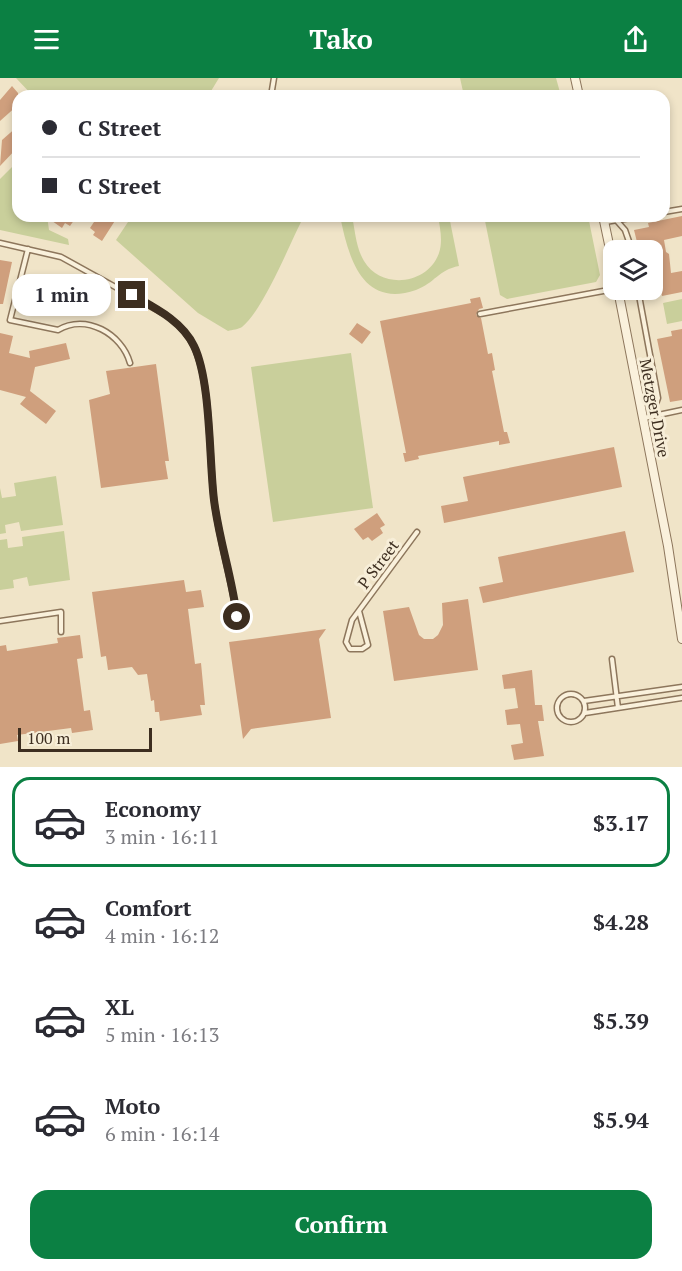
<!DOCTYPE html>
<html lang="en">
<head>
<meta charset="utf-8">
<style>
  :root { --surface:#fff; --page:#f2f2f3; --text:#2b2b33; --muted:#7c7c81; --line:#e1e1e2; --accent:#0b8043 }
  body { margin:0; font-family:"PT Serif",serif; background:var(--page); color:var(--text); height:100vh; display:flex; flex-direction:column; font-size:22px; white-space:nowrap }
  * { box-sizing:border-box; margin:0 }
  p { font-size:20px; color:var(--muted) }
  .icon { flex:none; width:33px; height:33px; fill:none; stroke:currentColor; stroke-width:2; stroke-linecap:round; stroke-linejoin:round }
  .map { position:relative; height:689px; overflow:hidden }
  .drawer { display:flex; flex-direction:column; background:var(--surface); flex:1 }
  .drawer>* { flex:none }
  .banner { position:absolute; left:12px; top:12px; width:658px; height:132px; border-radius:18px; box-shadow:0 3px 9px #0003; display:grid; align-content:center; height:132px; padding:0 30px; background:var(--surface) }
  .buttons { position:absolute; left:603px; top:162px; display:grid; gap:12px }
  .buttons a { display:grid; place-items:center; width:60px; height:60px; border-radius:12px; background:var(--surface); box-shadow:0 3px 9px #0003; font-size:30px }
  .scale { position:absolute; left:18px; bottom:15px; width:134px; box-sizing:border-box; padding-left:6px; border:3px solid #3d2e20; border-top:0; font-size:16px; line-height:21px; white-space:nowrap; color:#3d2e20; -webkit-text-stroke:4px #f7eed8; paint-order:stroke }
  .end { position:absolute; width:27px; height:27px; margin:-14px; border:8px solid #3d2e20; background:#fff; box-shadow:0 0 0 3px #fff }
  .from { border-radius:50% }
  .bubble { position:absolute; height:42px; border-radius:18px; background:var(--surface); box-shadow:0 3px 9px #0003; font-size:20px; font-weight:800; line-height:42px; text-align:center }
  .banner b { display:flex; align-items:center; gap:21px; height:57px; font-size:22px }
  .banner b+b { border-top:2px solid var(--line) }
  .banner i { width:15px; height:15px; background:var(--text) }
  ul { padding:10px 0 0; list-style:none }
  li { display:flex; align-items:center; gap:18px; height:90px; margin:0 12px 9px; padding:0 18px; border:3px solid transparent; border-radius:18px }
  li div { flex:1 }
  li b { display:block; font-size:22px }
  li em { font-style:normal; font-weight:800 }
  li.current { border-color:var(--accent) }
  li>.icon { width:54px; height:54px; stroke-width:1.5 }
  .primary-button { display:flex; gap:12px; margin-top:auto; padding:12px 30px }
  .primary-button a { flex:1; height:69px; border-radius:18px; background:var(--accent); color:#fff; font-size:24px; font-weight:800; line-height:69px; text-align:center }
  header { display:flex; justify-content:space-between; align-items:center; height:78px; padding:0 30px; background:var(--accent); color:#fff; font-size:27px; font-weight:800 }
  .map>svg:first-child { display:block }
</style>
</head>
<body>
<header><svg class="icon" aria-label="menu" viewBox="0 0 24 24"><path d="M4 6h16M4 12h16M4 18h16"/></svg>Tako<svg class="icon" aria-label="share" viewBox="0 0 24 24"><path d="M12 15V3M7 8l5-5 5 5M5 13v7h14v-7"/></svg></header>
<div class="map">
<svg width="682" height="689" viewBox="0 0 682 689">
  <rect width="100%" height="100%" fill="#f0e4c8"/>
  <!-- green -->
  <path fill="#c9cf9b" d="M16,0H219L208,18L171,15L164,18H33Z
    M460,0H556L561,18H464Z
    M18,83V138H47L49,152L68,161L69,167L0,152V101Z
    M132,138H304C289,167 264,231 242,249C239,251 232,252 228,253L198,235L116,162Z
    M340,138H352C355,152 356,170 364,183C381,212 428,207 439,175C443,163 440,150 438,138H449L459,188C438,192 435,205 416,212C361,231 348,177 340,138Z
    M484,138H588L600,197L596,204L507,221L500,217Z
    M682,221V243L667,246L663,225Z
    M351,275L373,430L273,444L251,289Z
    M56,398L63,447L21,453L19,444L5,447L6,455L0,456V410L2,420L16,418L14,405Z
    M64,453L70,502L29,508L27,499L13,502L14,510L0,512V462L7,461L8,470L23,468L22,459Z"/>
  <!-- building -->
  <path fill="#cf9f7d" d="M12,8L18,15V27L0,43V22Z
    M18,48V69L0,88L2,62Z
    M45,138H77L70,148L65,145L62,150Z
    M98,138H118L102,163L93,157L95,154L90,150Z
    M682,138V158L664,162L666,174L669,176L671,195L682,193V214L662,218L661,213L652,214V172H639L634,152L649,149L648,145Z
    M0,182L12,184L3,226H0Z
    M480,219L483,230L479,231L476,237L481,240L488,276L492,275L495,292L492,293L504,354H507L510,365L499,367V363L418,378L419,381L405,384L403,375H406L380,243L471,225L470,221Z
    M357,245L371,254L362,266L349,256Z
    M682,251V322L670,324L657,261L672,258L671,253Z
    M0,255L13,258L9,275L30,280L29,273L66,265L70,281L35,289L30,313L56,333L46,346L20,326L26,319L0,312Z
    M156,286L169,383H165L168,401L101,410L89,322L110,316L106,293Z
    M614,369L622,409L444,445L441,428L468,423L463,399Z
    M377,435L385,447L380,450L383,455L372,463L368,459L363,462L354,451Z
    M625,453L634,494L483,525L479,509L503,504L498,479Z
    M184,502L186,514L201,512L204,529L188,531L195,586L201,585L205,627H200L202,637L160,643L159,634H155L154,622L151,623L147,596L138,597L132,589L108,592L106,578L101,579L92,514Z
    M468,521L478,592L394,603L383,533L409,529L419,557L424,561H433L438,557L443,547L442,525Z
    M326,551L319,561L331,640L251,651L243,661L229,564Z
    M80,557L83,580L77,581L84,633L90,632L93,652L72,655L71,650L17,657L18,663L0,666V568L6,567L7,573L58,565L57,560Z
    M532,592L535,627H542L544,643H538L544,678L514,682L511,667L523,665L520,646L507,647L505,632L518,630L515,610L504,611L502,597Z"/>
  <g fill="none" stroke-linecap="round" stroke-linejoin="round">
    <defs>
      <path id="lane" d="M271,18L274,0
        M664,134L682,131
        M617,143L625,152L632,172
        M605,144L643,138
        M0,165L61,179L166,237C180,247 191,259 197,276C211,313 209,380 214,422C219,462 231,499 237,539
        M28,171L10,242L58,252C86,235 122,256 130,285
        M638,212L658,320L652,337
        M480,236L614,211
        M644,340L682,332
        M359,533L368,567L362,571H350L346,564L352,542L417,454
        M0,543L61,534V554
        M612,581L618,630
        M557 630a14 14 0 1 1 28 0a14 14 0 1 1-28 0Z
        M584,623L682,609
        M585,635L682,620"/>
      <path id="street" d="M575,0L579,18
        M603,138L614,190
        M618,212L668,468L682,561"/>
    </defs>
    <!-- lane casing -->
    <use href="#lane" stroke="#8d765c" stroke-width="7"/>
    <!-- street casing -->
    <use href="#street" stroke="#8d765c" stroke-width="10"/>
    <!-- lane -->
    <use href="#lane" stroke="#faf1dc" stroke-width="4"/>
    <!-- street -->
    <use href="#street" stroke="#faf1dc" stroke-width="8"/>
  </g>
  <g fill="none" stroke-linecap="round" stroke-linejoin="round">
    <!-- route -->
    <path stroke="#3d2e20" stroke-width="8" d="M132,217C155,230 182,243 194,268C211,303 209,381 214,422C219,462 232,499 237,539"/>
  </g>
  <g text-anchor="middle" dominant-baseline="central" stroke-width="6" stroke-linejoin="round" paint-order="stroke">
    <!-- street labels -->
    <g font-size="16" fill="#3d2e20" stroke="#f7eed8">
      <text transform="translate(655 330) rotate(79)">Metzger Drive</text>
      <text transform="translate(378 486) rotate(-53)">P Street</text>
    </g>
  </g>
</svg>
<div class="buttons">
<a><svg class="icon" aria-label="layers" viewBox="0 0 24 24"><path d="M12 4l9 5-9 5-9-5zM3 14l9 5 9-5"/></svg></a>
</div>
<div class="scale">100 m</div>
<i class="end from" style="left:237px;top:539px"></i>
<i class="end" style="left:132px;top:217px"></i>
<div class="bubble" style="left:12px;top:196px;width:99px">1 min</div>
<div class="banner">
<b><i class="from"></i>C Street</b>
<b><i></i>C Street</b>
</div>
</div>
<section class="drawer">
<ul>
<li class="current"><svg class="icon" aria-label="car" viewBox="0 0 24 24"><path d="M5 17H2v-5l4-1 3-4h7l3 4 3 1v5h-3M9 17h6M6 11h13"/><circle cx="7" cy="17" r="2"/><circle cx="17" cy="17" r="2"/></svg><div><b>Economy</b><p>3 min · 16:11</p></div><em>$3.17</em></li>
<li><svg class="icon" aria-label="car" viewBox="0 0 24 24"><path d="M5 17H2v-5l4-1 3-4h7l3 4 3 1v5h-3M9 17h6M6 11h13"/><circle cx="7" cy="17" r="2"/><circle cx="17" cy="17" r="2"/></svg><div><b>Comfort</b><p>4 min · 16:12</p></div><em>$4.28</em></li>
<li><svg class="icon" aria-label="car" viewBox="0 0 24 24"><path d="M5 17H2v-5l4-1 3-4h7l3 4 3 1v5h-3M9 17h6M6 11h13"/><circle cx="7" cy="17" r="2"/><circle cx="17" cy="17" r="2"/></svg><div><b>XL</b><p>5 min · 16:13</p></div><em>$5.39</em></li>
<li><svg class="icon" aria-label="car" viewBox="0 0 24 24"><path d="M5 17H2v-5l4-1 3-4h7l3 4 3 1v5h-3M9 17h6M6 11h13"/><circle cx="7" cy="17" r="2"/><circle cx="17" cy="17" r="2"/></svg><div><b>Moto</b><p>6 min · 16:14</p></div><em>$5.94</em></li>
</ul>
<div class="primary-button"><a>Confirm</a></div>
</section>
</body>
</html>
